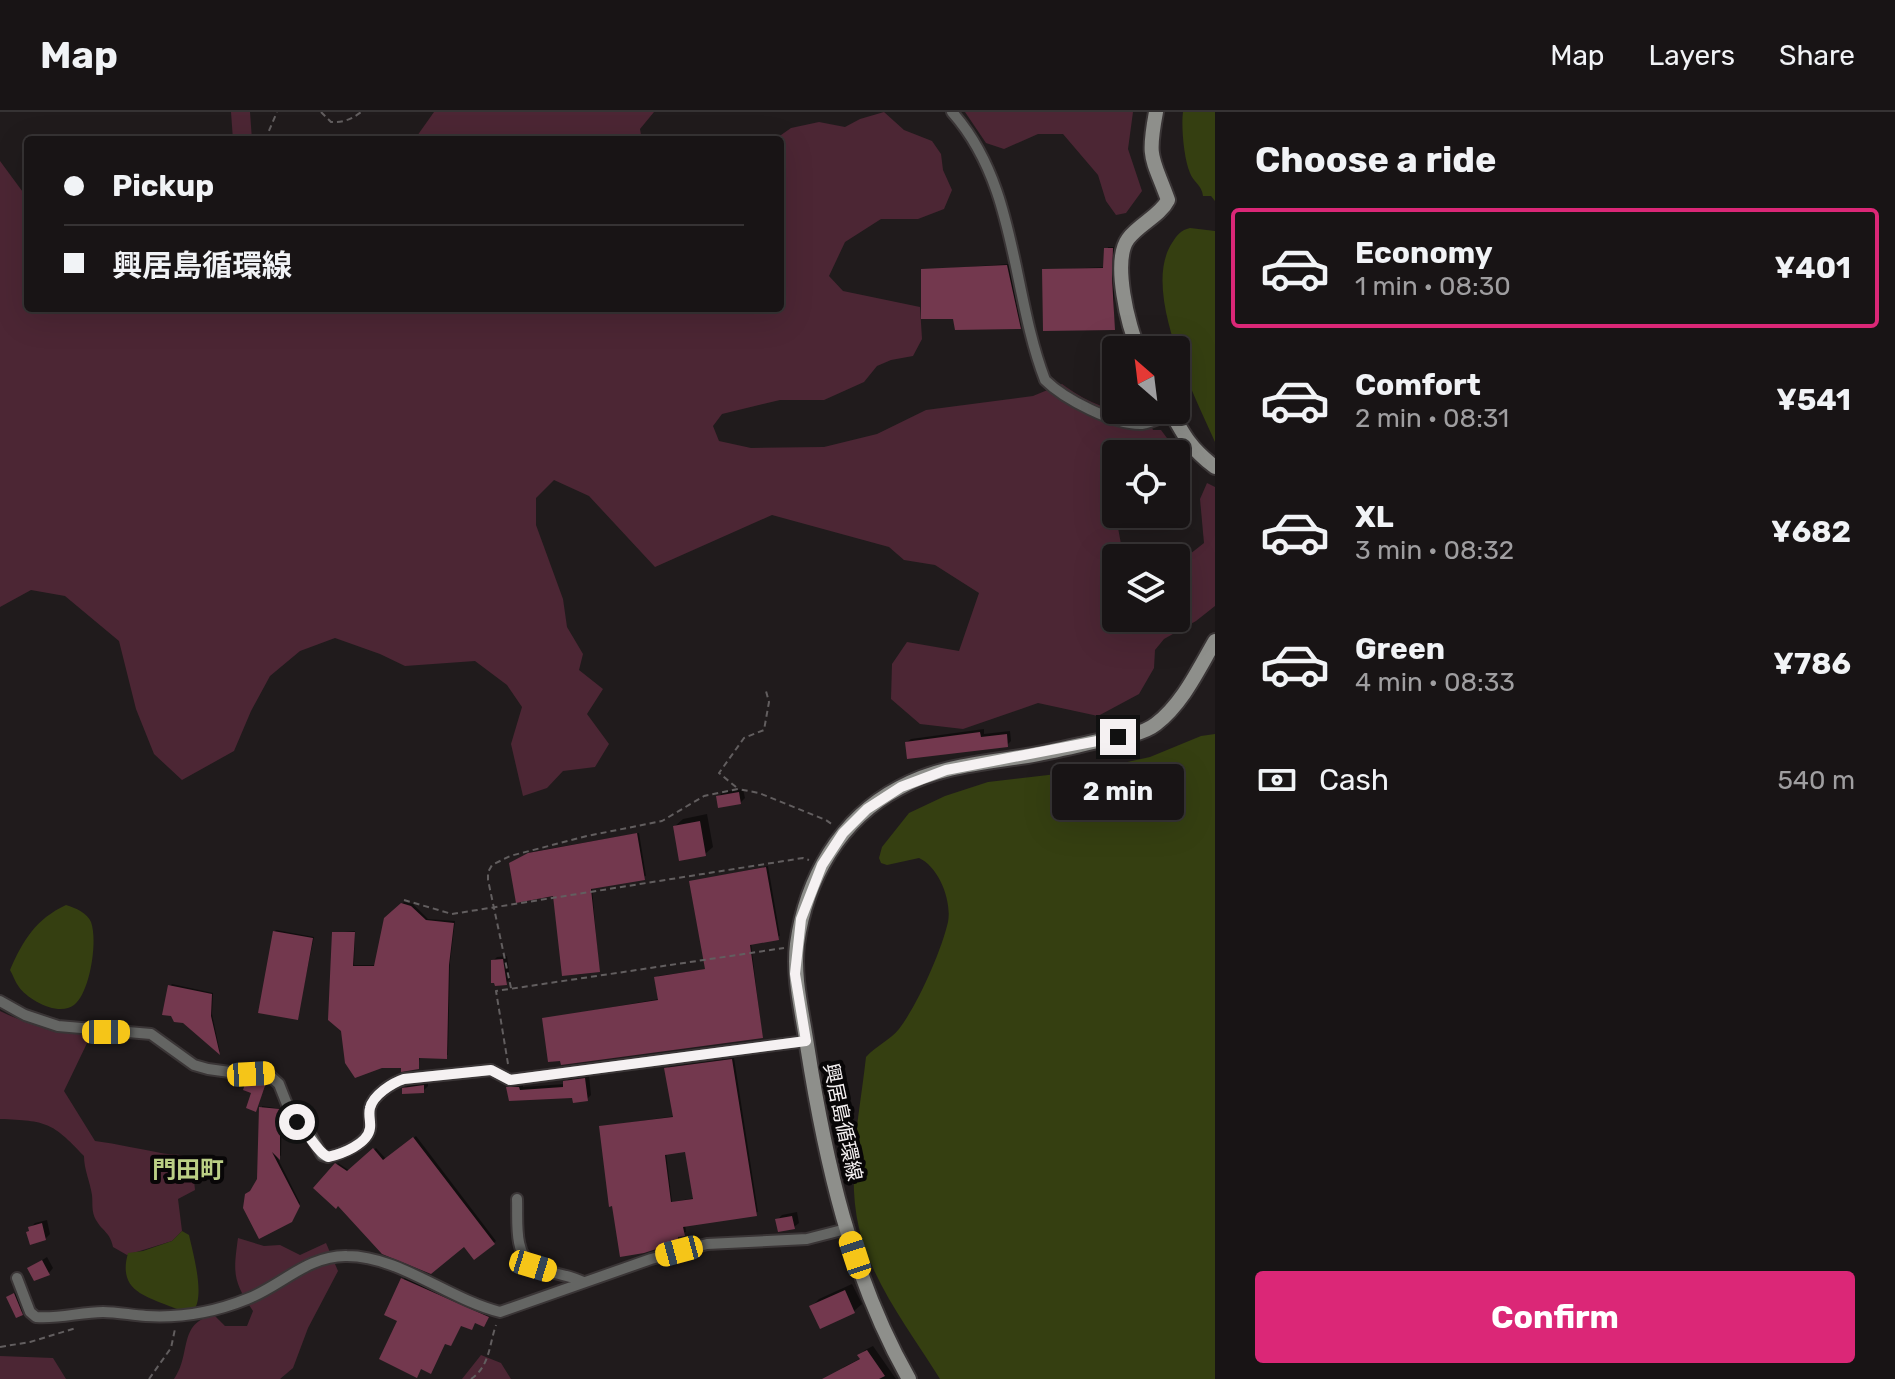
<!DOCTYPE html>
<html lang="en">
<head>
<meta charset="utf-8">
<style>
  :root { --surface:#181415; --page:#252122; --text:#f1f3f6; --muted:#9f9ea0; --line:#363334; --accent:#db2777 }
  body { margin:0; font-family:Rubik,"Noto Sans JP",sans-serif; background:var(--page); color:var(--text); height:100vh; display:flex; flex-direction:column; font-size:30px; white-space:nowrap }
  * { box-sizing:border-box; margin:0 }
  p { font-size:26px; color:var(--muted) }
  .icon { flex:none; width:44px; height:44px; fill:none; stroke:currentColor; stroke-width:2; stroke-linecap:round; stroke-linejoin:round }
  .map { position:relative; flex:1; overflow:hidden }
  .sheet { display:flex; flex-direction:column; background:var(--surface); width:680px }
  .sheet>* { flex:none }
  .banner { position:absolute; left:24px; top:24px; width:760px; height:176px; border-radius:8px; box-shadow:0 8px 32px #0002,0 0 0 2px var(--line); display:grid; align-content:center; height:176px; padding:0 40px; background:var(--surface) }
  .needle { width:52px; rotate:332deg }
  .tools { position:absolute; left:1102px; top:224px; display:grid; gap:16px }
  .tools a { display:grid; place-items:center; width:88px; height:88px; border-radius:8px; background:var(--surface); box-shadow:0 8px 32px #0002,0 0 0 2px var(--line); font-size:40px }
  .end { position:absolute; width:36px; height:36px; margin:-18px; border:10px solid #f5f1f2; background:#111; box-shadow:0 0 0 4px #111 }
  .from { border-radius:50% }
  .bubble { position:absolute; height:56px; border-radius:8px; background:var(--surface); box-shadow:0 8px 32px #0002,0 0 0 2px var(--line); font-size:26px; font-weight:700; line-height:56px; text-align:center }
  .car { position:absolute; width:24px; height:48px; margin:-24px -12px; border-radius:10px; box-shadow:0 0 6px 2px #0007; background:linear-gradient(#f5c518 24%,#345 0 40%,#f5c518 0 76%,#345 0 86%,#f5c518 0) }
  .banner b { display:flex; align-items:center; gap:28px; height:76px; font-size:30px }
  .banner b+b { border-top:2px solid var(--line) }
  .banner i { width:20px; height:20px; background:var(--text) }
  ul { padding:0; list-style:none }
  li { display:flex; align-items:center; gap:24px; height:120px; margin:0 16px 12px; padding:0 24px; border:4px solid transparent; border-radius:8px }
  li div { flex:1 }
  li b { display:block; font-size:30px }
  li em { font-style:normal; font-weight:700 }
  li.active { border-color:var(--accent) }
  li>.icon { width:72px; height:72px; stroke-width:1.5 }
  h2 { padding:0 40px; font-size:36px; line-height:96px }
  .pay { display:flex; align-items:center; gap:20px; height:88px; padding:0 40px; font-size:30px }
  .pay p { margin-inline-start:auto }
  .cta { display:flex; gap:16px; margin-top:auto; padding:16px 40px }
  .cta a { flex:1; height:92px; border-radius:8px; background:var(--accent); color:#fff; font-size:32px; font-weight:700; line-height:92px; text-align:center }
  header { display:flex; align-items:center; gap:48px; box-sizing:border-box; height:112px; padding:0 40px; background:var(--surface); border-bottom:2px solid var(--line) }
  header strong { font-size:38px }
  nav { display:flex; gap:44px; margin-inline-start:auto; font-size:28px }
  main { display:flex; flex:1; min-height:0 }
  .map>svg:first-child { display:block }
</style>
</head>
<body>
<header>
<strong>Map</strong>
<nav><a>Map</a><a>Layers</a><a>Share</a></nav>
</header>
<main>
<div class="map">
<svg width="1215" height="1267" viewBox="0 0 1215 1267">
  <rect width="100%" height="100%" fill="#201b1c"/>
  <!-- green -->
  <path fill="#4c2634" d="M231,0H250L252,28H233Z
    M434,0H654L640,17L642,28H403L417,24Z
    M884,0L904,18L932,29L941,42L943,58L952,78L944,97L918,107H881L845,130L829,164L843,179L920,195L922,227L913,244L891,248L877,254L864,270L824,288H780L722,302L713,314L719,329L751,336L824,335L877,322L926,298L1033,284L1062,272C1090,292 1110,301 1144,298L1153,318H1161L1181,345L1176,358V342H1116V389L1114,394L1121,432L1130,446H1116V506H1176V453L1204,431L1200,387L1207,371L1215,375V494L1196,509L1164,527L1155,538L1154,556L1139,582L1098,604L1038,591L963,617L920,612L891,587L892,552L907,530L959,539L979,481L935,453L904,448L889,435L772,403L655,455L589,384L554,368L536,386V413L563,487L567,515L583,542L579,558L603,577L587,602L609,632L595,655L563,659L547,676L523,684L511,632L522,595L507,573L475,549L405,554L380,542L335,526L300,539L270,564L251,599L234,639L182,668L154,642L136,597L119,529L65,484L31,478L0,495V49L28,87V196H780V28H774L791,16L819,10L845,15L860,7Z
    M965,0H1133L1128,37L1142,79L1126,101L1116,103L1106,89L1098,63L1063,22H1038L1004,37L986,31Z
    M0,899C31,914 53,919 87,920L89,927L64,979L95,1029C118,1032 139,1037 161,1041C175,1044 178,1040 192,1048L195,1078L178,1087L182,1119L172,1129L127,1143L113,1135C110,1120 103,1120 96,1108C91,1099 93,1092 92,1083C90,1069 84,1058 84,1044C52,1010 47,1009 0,1007Z
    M238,1126L264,1134L280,1133L300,1143L326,1131L338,1159L308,1216L293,1256L280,1267H174C192,1242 177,1211 214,1203L225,1214H247L253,1199C233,1169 233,1162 238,1126Z
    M481,1243L501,1251L511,1267H462Z
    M0,1244L53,1246L66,1267H0Z"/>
  <!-- water -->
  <path fill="#353f11" d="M1183,0H1215V89L1211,84H1203C1202,73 1193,70 1190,61C1184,47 1181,15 1183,0Z
    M1190,116L1215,119V330C1194,283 1141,178 1172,131C1177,123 1181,118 1190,116Z
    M1215,622V1267H940C911,1220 872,1171 859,1116C846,1061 860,1000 866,945C876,934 890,928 899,917C918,892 941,840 948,810C952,789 939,755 919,746L887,753L881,751L879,746L882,735L909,701L945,684L988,670L1091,658L1150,645L1201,624Z
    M66,793C76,796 87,801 91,810C98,829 90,881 74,893C59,905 28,888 19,875C15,870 13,863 10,858C23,828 36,807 66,793Z
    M182,1119L189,1123C193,1141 205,1183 194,1198C182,1200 180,1198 169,1194C142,1183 118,1177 128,1141L143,1139L172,1129Z"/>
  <!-- shadow -->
  <path fill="#0007" fill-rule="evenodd" d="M1108,135H1114V216L1044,158L1105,155Z
    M1009,152L1021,215L956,216L954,205L923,158Z
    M984,617V622L1010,619L1011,629L1007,633L907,630L911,627Z
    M743,677L745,686L740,691L718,685L723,680Z
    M707,702L713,735L705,742L675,714L683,707Z
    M639,721L646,764L592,775L599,858L554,782L513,749L531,740Z
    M768,754L780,824L751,831L762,924L544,907L659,887L658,864L707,857L691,770Z
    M404,790L413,792L428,807L455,809L450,850L448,943L420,944L418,956L403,957L334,821L355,819L354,853H377L386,807Z
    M276,818L314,825L297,906L274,820Z
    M507,844L510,867L506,871L493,849L497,845Z
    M172,872L213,881L212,902L220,940L184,909L170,874Z
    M734,946L758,1100L685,1113L686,1120L679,1123L677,1129L601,1015L675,1004L668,955ZM687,1038L695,1086L672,1090L666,1041Z
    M589,963L591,983L587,987L574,984L510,987L509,976L513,972H523V975L565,972L569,966Z
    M251,966L268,968L255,997L254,980L247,970Z
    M428,969V974L423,979L404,977L409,972Z
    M262,994L282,997L281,1044L274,1039L300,1091L293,1106L253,1079L259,1067Z
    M416,1024L496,1129L475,1145L464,1132L339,1091L316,1076L338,1051L350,1059L376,1036L386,1047Z
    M797,1100L799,1111L794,1115L777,1108L782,1103Z
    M47,1108L50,1122L45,1127L30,1116L35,1111Z
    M47,1145L53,1156L49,1161L30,1156Z
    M405,1165L489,1203L486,1211L400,1208L386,1202Z
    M852,1172L862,1192L854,1199L812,1194L819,1187Z
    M19,1178L26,1197L21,1201L9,1185Z
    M873,1234L896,1267H831L844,1255L861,1246L860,1244L865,1238Z"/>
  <!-- building -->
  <path fill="#73384e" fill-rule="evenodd" d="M1104,136H1113L1112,166L1115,218L1043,219L1042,157L1103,156Z
    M1007,153L1021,217L955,218L953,207H921V157Z
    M980,620L981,625L1007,622L1008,635L907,647L905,630Z
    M739,680L741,692L718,696L716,684Z
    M700,709L706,744L679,749L673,714Z
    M637,721L645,768L591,777L600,860L562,864L553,784L516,791L509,751L528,741Z
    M766,755L779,828L750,833L763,926L561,953L560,949L548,950L542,906L658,888L654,865L705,857L689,769Z
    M401,791L411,794L426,808L454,811L449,853L447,947L419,946V957L401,960V956H382L355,966L345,951L341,919L328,908L332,820H355L353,854H374L384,806Z
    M273,819L313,826L298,908L258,901Z
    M503,847L507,873L495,874L494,871H491V848Z
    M168,873L212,882L211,904L220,943L183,911L174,910L171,904L162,903Z
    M732,947L757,1104L683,1115L685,1124L678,1125V1130L644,1141L620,1145L612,1094L609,1095L599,1014L673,1005L664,956ZM685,1040L693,1087L671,1090L665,1043Z
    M585,966L588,989L573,991L572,986L509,989L506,975H519L520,978L563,975V969Z
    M246,969L266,971L256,1000L246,996L251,981L243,978Z
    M424,973V981L402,982V976Z
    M259,995L280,997V1048L272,1040L300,1094L292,1110L259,1127L243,1096L245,1082L250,1079L257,1067Z
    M413,1025L495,1132L474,1148L464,1135L431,1162L382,1142L338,1094L336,1097L313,1076L335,1051L347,1059L373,1036L383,1048Z
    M792,1104L795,1117L778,1120L775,1107Z
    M42,1111L46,1128L30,1133L26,1120L29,1119L28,1115Z
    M42,1148L50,1163L34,1169L27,1156Z
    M401,1166L489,1205L484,1215L475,1211L472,1218L461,1214L451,1234L445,1232L431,1262L421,1257L417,1266L379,1247L397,1209L384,1203Z
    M845,1178L855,1201L820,1217L809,1194Z
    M14,1181L23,1203L16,1206L6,1185Z
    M867,1238L885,1264L879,1267H822L860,1247L857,1243Z"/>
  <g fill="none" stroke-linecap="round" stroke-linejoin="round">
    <defs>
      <path id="street" d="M952,0C1018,74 1011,180 1045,268C1064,287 1114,313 1142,312C1152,311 1162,305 1171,301
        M0,889L25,903L58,914L151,922L194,953L208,957L237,961H267L279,972L290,1000L310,1022L322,1043L328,1045C341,1042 361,1034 368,1022C373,1014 368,1005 370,996C373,983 392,971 404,967L491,958L510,968L806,929
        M517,1087C518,1107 513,1143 534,1154C549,1162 568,1162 583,1170
        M17,1166L30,1200L36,1205C59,1207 81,1200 103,1200C117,1200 131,1203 146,1204C180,1206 215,1200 247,1187C281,1174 308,1143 347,1144C399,1144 448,1187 500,1200L651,1147L707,1132L807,1127L846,1117"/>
      <path id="secondary" d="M1139,238C1128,215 1112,149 1128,127C1139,112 1160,104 1168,88C1152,44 1147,48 1156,0
        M1170,298C1184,324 1191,337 1215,355
        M909,1267C851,1165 825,1048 807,933C802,899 793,866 797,832C806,767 840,707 899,676C939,654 983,651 1027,644C1051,640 1075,634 1098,629C1116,626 1142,623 1156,612C1183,591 1198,558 1215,529"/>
    </defs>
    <!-- street casing -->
    <use href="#street" stroke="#3a3536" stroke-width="14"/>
    <!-- secondary casing -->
    <use href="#secondary" stroke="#3a3536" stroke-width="18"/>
    <!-- path -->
    <path stroke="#625e5f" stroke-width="2" stroke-dasharray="6 4" stroke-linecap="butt" d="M321,0L331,10C343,11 352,7 361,0
      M265,28L277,0
      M736,675L719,661L744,626L764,618L769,590L766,579
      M404,788L452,802L803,746L809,748
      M511,876L488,768V760L492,753L510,744L587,724L662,709L704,684L738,677L759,681L826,708L833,713
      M508,952L496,879L784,836
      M0,1235L30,1230L76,1216
      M149,1267L171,1236L175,1217
      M471,1267C490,1254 489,1233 496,1213"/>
    <!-- street -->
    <use href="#street" stroke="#646563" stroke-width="10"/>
    <!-- secondary -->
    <use href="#secondary" stroke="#8e8f8b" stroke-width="14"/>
  </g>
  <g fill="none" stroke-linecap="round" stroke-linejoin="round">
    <!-- route -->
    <path stroke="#f5f1f2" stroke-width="10" d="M297,1010C308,1020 317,1040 328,1045C342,1042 368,1032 370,1016C371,1010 368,1003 370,996C373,983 392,971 404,967L491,958L510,968L806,929L795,862L801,807L822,753L843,721L867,697L901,675L946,658L1118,625"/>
  </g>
  <g text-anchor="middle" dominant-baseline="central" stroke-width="8" stroke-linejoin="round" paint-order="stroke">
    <!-- street labels -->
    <g font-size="20" fill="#f5f1f2" stroke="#080607">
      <text transform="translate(843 1010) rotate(78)">興居島循環線</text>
    </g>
    <!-- quarter labels -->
    <g font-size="24" font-weight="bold" fill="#bbcf85" stroke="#080607">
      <text x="188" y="1058">門田町</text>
    </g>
  </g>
</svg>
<div class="tools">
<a><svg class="needle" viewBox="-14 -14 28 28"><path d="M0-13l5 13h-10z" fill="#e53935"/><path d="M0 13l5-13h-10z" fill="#9f9ea0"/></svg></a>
<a><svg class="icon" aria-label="locate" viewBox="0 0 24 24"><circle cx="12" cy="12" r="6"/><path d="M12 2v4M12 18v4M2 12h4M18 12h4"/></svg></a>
<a><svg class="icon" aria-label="layers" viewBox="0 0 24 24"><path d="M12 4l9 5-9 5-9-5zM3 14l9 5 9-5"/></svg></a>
</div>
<i class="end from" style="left:297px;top:1010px"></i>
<i class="end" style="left:1118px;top:625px"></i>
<div class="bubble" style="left:1052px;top:652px;width:132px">2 min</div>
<i class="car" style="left:106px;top:920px;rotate:90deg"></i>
<i class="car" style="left:251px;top:962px;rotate:87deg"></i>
<i class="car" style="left:679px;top:1139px;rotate:255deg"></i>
<i class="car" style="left:855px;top:1143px;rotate:342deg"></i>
<i class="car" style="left:533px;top:1154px;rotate:107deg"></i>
<div class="banner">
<b><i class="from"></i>Pickup</b>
<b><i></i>興居島循環線</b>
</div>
</div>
<section class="sheet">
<h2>Choose a ride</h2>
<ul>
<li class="active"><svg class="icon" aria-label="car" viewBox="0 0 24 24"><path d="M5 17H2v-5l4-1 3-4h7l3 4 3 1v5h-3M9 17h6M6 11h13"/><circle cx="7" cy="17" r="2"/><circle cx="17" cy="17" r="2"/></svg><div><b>Economy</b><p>1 min · 08:30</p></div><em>¥401</em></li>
<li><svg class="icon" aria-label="car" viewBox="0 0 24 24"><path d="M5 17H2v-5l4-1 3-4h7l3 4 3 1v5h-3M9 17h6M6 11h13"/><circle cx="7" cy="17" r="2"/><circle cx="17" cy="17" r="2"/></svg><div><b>Comfort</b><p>2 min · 08:31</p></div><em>¥541</em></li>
<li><svg class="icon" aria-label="car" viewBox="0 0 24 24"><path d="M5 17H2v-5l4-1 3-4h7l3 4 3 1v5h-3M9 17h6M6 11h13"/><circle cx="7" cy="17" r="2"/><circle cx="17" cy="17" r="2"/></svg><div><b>XL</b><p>3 min · 08:32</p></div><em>¥682</em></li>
<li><svg class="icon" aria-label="car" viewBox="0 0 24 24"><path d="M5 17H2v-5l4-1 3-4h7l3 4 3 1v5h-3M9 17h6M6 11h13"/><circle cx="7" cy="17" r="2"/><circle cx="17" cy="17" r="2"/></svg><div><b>Green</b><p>4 min · 08:33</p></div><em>¥786</em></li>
</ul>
<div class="pay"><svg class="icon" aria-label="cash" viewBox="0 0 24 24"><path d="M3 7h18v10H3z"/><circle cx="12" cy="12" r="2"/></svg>Cash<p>540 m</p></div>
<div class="cta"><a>Confirm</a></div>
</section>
</main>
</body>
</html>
